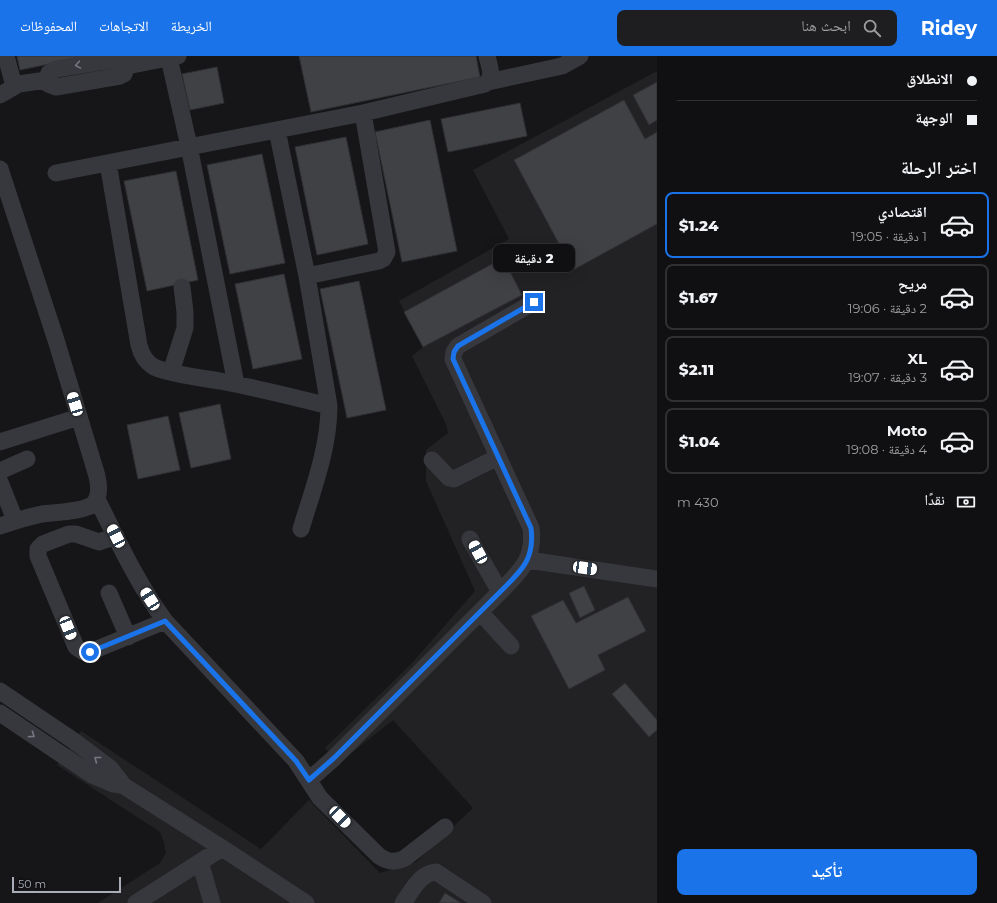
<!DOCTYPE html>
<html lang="ar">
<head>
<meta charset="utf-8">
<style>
  :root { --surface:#101012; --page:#1e1e20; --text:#f1f3f6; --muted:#9c9d9f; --line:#303032; --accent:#1a73e8 }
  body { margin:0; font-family:Montserrat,"Noto Naskh Arabic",sans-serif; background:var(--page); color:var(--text); direction:rtl; height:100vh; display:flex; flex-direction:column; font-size:15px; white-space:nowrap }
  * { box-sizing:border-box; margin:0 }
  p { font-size:13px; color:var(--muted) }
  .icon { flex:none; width:22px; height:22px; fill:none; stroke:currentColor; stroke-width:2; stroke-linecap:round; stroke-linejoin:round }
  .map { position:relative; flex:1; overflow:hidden; direction:ltr }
  .drawer { display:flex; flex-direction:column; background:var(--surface); width:340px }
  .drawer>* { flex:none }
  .banner { display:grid; align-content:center; height:88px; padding:0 20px; background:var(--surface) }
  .scale { position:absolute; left:12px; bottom:10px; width:109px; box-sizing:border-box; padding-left:4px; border:2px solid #a8adb8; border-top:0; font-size:11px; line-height:14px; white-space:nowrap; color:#a8adb8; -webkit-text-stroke:3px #111113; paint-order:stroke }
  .end { position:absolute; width:18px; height:18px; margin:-9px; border:5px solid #1a73e8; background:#fff; box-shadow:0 0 0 2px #fff }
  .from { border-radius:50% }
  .bubble { position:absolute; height:28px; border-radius:8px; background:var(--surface); box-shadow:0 4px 16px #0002,0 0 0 1px var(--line); font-size:13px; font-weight:800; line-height:28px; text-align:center; direction:rtl }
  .car { position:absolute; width:12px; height:24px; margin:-12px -6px; border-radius:5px; box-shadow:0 0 3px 1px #0007; background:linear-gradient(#fff 24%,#345 0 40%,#fff 0 76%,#345 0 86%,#fff 0) }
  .banner b { display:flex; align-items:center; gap:14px; height:38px; font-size:15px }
  .banner b+b { border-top:1px solid var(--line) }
  .banner i { width:10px; height:10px; background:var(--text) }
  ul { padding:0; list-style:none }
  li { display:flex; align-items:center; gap:12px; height:66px; margin:0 8px 6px; padding:0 12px; border:2px solid var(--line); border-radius:8px }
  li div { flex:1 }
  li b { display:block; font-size:15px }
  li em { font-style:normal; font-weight:800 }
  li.on { border-color:var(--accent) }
  li>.icon { width:36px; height:36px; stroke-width:1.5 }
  h2 { padding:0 20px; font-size:18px; line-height:48px }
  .pay { display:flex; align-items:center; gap:10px; height:44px; padding:0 20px; font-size:15px }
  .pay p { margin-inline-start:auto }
  .cta { display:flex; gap:8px; margin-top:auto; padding:8px 20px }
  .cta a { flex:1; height:46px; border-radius:8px; background:var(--accent); color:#fff; font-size:16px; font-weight:800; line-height:46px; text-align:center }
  header { display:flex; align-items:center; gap:24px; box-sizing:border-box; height:56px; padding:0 20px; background:var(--accent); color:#fff }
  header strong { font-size:19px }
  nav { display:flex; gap:22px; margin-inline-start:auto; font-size:14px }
  .search { width:280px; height:36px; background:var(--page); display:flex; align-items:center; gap:10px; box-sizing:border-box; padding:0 14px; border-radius:8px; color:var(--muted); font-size:15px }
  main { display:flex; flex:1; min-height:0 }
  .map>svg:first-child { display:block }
</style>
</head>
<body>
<header>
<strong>Ridey</strong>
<div class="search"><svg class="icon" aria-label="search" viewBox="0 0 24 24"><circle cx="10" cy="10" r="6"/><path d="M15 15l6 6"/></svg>ابحث هنا</div>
<nav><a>الخريطة</a><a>الاتجاهات</a><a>المحفوظات</a></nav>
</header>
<main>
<section class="drawer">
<div class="banner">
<b><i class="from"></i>الانطلاق</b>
<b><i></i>الوجهة</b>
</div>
<h2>اختر الرحلة</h2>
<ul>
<li class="on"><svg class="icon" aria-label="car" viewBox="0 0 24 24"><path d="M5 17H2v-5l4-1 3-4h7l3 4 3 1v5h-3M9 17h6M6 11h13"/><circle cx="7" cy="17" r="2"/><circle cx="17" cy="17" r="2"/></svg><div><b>اقتصادي</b><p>1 دقيقة · 19:05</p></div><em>$1.24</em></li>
<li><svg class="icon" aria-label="car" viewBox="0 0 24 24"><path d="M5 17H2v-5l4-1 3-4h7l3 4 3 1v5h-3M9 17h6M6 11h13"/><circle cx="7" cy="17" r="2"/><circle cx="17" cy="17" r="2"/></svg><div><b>مريح</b><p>2 دقيقة · 19:06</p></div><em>$1.67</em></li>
<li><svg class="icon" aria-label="car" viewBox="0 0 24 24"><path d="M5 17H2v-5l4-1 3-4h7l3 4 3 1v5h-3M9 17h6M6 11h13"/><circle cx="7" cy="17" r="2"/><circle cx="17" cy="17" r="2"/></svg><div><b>XL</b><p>3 دقيقة · 19:07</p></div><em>$2.11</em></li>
<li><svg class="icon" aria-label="car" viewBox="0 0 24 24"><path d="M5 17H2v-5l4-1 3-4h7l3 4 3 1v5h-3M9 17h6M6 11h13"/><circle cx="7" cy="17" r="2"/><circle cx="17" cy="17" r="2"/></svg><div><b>Moto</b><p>4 دقيقة · 19:08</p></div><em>$1.04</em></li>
</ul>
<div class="pay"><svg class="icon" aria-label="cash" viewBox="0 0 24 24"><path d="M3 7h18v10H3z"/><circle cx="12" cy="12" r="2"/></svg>نقدًا<p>430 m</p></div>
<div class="cta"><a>تأكيد</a></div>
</section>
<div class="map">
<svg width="657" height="847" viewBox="0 0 657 847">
  <rect width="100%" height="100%" fill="#161618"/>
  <!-- built -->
  <path fill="#222225" d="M657,15V847H98L160,807L166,797L164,787L160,776L57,709L81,675L261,793L309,744L380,817L416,806L473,752L393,664L339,707L325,692L412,607L475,535L426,425V394L448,377L446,368L412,300L423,291L399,245L509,183L473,114Z"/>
  <!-- building -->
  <path fill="#404145" stroke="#303034" d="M17,0H83V1L20,14Z
    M299,0H476L480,21L311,56Z
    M217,11L224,47L190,54L182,18Z
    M657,26V64L649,69L633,39Z
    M624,44L645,83L657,76V168L573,214L514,104Z
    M520,47L527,80L448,96L441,63Z
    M430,64L457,195L402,206L375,76Z
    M346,81L368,188L317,199L295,91Z
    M262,98L285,207L230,218L207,109Z
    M176,115L198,224L147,235L124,125Z
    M503,202L522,239L423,291L404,256Z
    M284,218L302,303L253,313L235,228Z
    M359,225L386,354L347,362L320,233Z
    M220,348L231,403L191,412L179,357Z
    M168,360L180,414L138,423L127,369Z
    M584,530L595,554L580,562L569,537Z
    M628,541L646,575L598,599L605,614L569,633L531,560L563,544L576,567Z
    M625,627L657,664V674L649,681L612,638Z
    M445,837L461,847H439Z"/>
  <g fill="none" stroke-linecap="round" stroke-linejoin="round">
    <!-- minor -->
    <path stroke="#37383d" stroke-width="17" d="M6,0L14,30
      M169,2L189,90L236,328
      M127,10L178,0
      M46,24L49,17L56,13L117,3L125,6L127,10
      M46,24L48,28L56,31L120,20L124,18L127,10
      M488,26L562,10L580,0
      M0,39L19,28L46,24
      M277,74L307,220L329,350C329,392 313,433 301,473
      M108,107L139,289C141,298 146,306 154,311C169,318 202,322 220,325C256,332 293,341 329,350
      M0,113L56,284L97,420C99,429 101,442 92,449C80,456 56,456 42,458C28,461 14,465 0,470
      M56,117L363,57L485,28C495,21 489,10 487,0
      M307,220L379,205L383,203L387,196L363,57
      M171,316L185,272V256L182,231
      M0,386L79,361
      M432,404L449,422L454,423L498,401
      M0,415L27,403
      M0,426L15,464
      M97,443C118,485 137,527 165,565L296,705L320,742L379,800C388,806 395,807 405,802L445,771
      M116,480L99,486L76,478H69L43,488L38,493V500L76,591L84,596H90L165,565
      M470,483L500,536
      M528,504L657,523
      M109,537L128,581
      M480,556L511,590
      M0,635L74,685L110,712L124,730
      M0,657L92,719L113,728L124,730L222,792L306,847
      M309,724L334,702L500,536C520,515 535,504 531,472L453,303L454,296L458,290L534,246
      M200,806L212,847
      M136,847L222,792
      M403,847C412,835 420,817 436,816L483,847"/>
  </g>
  <!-- one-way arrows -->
  <defs><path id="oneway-chevron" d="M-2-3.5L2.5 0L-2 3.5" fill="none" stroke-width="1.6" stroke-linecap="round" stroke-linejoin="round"/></defs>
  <g stroke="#757881">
    <use href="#oneway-chevron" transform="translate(78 9) rotate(170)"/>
    <use href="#oneway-chevron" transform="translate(32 679) rotate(34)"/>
    <use href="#oneway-chevron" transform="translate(97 703) rotate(-142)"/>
  </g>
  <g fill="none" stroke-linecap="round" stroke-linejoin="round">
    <!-- route -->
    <path stroke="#1a73e8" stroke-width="5" d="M90,596L165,565L296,705L309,724L334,702L500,536C521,515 535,504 531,472L453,303L454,296L458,290L534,246"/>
  </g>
</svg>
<div class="scale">50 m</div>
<i class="end from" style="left:90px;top:596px"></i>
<i class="end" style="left:534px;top:246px"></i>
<div class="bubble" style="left:493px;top:188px;width:82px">2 دقيقة</div>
<i class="car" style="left:75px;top:348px;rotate:343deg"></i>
<i class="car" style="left:116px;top:480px;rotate:333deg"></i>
<i class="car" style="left:478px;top:496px;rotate:331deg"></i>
<i class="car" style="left:585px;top:512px;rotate:98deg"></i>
<i class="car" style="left:150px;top:543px;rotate:327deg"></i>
<i class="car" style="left:68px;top:572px;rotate:158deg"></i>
<i class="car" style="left:340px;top:761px;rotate:135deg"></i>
</div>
</main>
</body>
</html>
